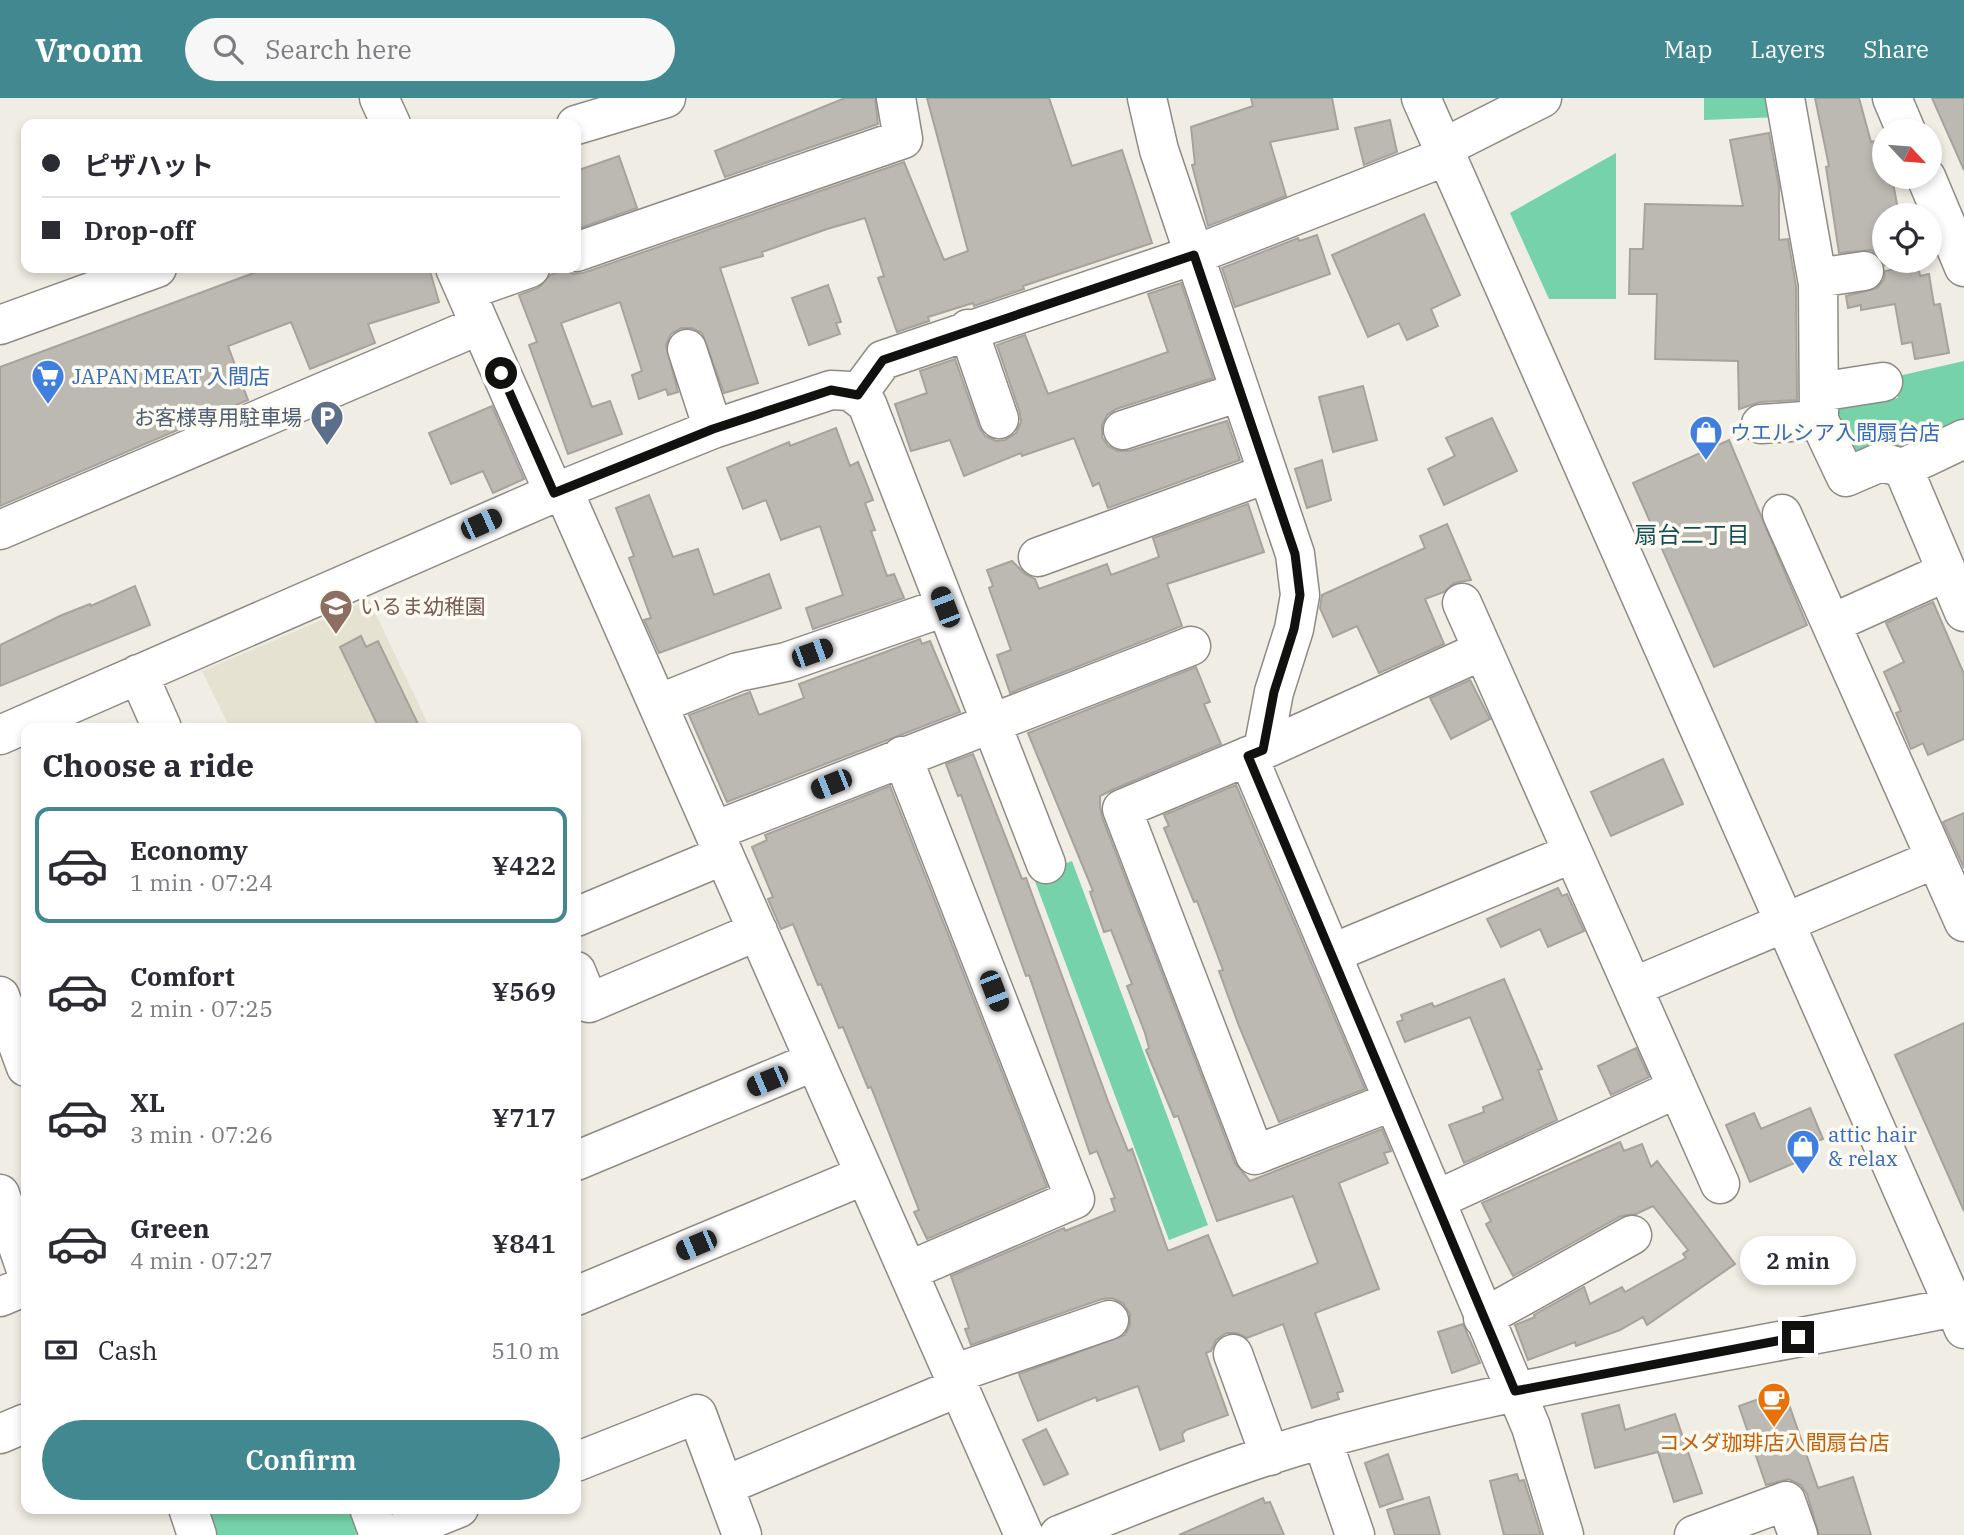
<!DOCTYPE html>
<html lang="en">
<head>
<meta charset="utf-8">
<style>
  :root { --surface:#fff; --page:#f7f7f7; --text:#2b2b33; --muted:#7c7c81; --line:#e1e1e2; --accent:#418890 }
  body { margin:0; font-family:"IBM Plex Serif","Noto Sans JP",serif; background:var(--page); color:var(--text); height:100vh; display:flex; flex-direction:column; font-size:26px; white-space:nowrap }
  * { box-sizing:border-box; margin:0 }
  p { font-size:23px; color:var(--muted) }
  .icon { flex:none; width:38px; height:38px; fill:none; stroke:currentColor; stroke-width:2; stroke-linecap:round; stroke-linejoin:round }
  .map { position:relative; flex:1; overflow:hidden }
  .drawer { position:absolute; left:21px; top:625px; width:560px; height:791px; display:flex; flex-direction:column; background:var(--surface); border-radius:14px; box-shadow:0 4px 10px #0003 }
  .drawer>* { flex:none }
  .top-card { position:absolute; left:21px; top:21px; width:560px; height:154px; border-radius:14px; box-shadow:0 4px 10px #0003; display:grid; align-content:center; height:154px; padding:0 21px; background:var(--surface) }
  .needle { width:46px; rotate:116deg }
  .controls { position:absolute; left:1872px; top:21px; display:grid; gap:14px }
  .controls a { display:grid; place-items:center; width:70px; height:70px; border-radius:50%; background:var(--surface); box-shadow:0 4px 10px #0003; font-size:35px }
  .end { position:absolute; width:32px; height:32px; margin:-16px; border:9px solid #11110e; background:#fff; box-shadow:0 0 0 4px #fff }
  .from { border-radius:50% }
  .bubble { position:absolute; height:49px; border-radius:24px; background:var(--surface); box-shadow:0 4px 10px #0003; font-size:23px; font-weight:600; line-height:49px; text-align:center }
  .car { position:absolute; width:21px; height:42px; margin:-21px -10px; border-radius:9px; box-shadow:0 0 5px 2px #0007; background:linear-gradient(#222 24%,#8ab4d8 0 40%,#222 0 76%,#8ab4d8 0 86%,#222 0) }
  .top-card b { display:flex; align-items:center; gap:24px; height:66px; font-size:26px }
  .top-card b+b { border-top:2px solid var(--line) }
  .top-card i { width:18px; height:18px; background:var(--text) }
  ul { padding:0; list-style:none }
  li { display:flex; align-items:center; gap:21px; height:116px; margin:0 14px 10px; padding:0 7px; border:4px solid transparent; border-radius:14px }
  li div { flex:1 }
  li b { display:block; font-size:26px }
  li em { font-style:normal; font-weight:600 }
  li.selected { border-color:var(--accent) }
  li>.icon { width:63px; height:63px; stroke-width:1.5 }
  h2 { padding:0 21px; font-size:32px; line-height:84px }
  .pay { display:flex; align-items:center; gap:18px; height:77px; padding:0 21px; font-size:26px }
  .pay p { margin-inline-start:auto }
  .button { display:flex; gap:14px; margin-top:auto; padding:14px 21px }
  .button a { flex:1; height:80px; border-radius:42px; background:var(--accent); color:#fff; font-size:28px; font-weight:600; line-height:80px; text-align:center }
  header { display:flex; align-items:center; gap:42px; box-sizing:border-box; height:98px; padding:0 35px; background:var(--accent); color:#fff }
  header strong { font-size:33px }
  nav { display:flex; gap:38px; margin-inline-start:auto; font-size:24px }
  .search { width:490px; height:63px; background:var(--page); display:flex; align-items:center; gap:18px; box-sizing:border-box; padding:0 24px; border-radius:38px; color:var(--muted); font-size:26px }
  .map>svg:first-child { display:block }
</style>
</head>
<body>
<header>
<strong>Vroom</strong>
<div class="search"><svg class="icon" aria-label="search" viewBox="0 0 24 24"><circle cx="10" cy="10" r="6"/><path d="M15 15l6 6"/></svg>Search here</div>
<nav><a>Map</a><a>Layers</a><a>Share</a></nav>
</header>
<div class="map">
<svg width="1964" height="1437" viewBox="0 0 1964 1437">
  <rect width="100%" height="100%" fill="#efede4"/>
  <!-- built -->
  <path fill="#e5e2d2" d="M369,502L430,630H230L202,573Z"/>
  <!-- green -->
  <path fill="#75d2a9" d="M1704,0H1775L1779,19L1704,22Z
    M1616,55V201H1549L1510,115Z
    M1964,263V329L1852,368L1827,308L1898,300L1894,279Z
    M1072,763L1208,1127L1169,1142L1033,778Z
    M198,1411H356L364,1433L355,1437H208Z"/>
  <!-- building -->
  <path fill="#bbb9b1" stroke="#a5a39b" stroke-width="2" d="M845,0H875L878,26L725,79L715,53Z
    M927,0H1049L1072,68L1122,52L1152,145L1023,188L1024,191L974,208L973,205L928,219L929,223L897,234L878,180L884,178L865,120L827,131L762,154L763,158L720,170L758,285L724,295L702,235L692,230H681L671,236L666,247L678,294L668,297L666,291L639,301L632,277L642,273L620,204L561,225L592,309L610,303L622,336L568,356L529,247L537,244L519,197L538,190L550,177L564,172L573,176L583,175L904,64L944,162L968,153Z
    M1251,0H1332L1338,31L1270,44L1286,98L1208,128L1192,67L1195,66L1191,29L1253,8Z
    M1815,0H1859L1871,44L1879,42L1885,79H1892L1899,117H1885V168L1881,159L1871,152L1839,155L1826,69L1829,68Z
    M1932,0H1964V72Z
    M1390,22L1397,54L1364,67L1355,30Z
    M1769,35L1779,89V142L1788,141L1796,188L1797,302L1760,304L1739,311L1738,263L1655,261L1657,196H1629L1630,151H1643L1645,106L1743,108L1730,42Z
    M619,58L637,110L577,131L576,73Z
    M1424,116L1460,197L1431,211L1438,228L1407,242L1399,225L1368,239L1332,157Z
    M1317,137L1330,176L1235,209L1222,170L1298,140L1299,143Z
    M1918,167L1920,178L1929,176L1934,207L1940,206L1949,255L1915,261L1912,244L1902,246L1895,206L1861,212V207L1848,210L1846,198L1877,190L1884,182L1885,173Z
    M267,170H429L439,204L368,226L375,245L310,271L291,224L228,248L248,302L0,408V269Z
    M1181,185L1213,280L1116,311L1107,317L1102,327V339L1108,348L1118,353H1129L1227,323L1240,362L1108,410L1099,385L1093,388L1074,340L1022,358L1021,355L964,378L950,342L911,353L895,306L927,295L920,273L955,261L979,329L985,338L996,343L1005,342L1016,335L1021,324L1020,315L997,247L1025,237L1048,296L1168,254L1148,196Z
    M828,187L841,224L836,225L840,236L809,247L792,200Z
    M1363,288L1377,342L1333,354L1319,299Z
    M492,308L524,381L493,395L483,373L451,386L429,335Z
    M1492,320L1517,373L1444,407L1428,371L1455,358L1446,340Z
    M836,330L850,368L858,364L873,402L865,405L875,432L871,433L887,478L894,476L904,500L813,531L806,510L843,497L820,428L781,442L766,402L743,411L727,370L789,344L790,348Z
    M1729,342L1807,527L1714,569L1633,385Z
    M1322,362L1331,402L1307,410L1295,371Z
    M649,397L673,459L698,451L714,497L769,476L781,510L659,555L644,522L651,520L629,460L634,458L616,410Z
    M1248,406L1264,454L1167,486L1182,528L1010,595L997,557L1011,552L989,490L993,488L987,472L1012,463L1025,476L1035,481L1039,491L1107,466L1111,477L1159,459L1153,440Z
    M1447,426L1471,482L1454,485L1444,494L1425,501L1444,546L1379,575L1357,528L1333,539L1320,510L1322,497L1425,450L1420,438Z
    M135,488L150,527L0,588V547L62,517L90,506L91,508Z
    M1933,504L1964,576V641L1928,657L1923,645L1911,651L1896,615L1901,613L1884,574L1904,564L1886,525Z
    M361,538L366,549L378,543L420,630H379L340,549Z
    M920,541L922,546L930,543L960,614L727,704L689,617L750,594L759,617L804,600L799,586Z
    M1196,569L1210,604L1204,606L1221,646L1114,691L1100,698V708L1102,719L1235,1065L1250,1083L1382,1031L1391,1053L1384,1055L1388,1065L1339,1085L1379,1191L1315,1215L1343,1293L1337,1295L1339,1301L1312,1310L1283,1226L1247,1240L1237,1235H1226L1216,1242L1211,1253L1206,1255L1228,1317L1186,1332L1182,1336L1184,1343L1160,1352L1138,1288L1097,1303L1096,1299L1038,1323L1019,1276L1125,1237L1130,1227V1216L1123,1205L1112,1200L1102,1201L971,1247L965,1231L969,1230L951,1178L1064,1130L1065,1133L1115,1113L1111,1101L1115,1100L1097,1053L1090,1056L1029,877L1026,878L961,697L958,698L946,666L973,656L1022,781L1026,780L1108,1003L1128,1053L1132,1051L1168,1153L1208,1137L1233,1198L1318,1165L1293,1098L1217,1123L1178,1018L1174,1019L1146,952L1149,950L1145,935L1127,888L1132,886L1111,832L1104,834L1090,794L1093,793L1028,635Z
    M1470,582L1490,621L1451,641L1430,600Z
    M1663,661L1683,706L1611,738L1591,694Z
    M1236,687L1365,991L1279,1024L1239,928L1219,873L1223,872L1197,803L1194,804L1164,730L1169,728L1164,717Z
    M890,688L1047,1089L927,1141L914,1114L919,1112L871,989L868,990L843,929L839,930L821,886L818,887L793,826L781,831L768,801L773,799L752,749L767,742L765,737Z
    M1964,715V770L1943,724Z
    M1558,790L1562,798L1567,796L1584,833L1548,849L1540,831L1501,849L1487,821Z
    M1504,881L1542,971L1538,972L1557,1022L1464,1065L1449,1027L1484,1014L1483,1009L1503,1001L1470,919L1405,944L1397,924L1403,922L1401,917L1432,905L1434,909Z
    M1964,925V1113L1895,957Z
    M1636,950L1649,979L1611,997L1598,968Z
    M1810,1010L1823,1041L1800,1050L1804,1061L1750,1084L1726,1027L1754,1015L1761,1031Z
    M1620,1044L1624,1053L1642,1046L1651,1069L1657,1063L1735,1166L1647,1227L1643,1219L1620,1232L1576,1248L1575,1244L1528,1262L1515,1227L1535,1219L1534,1217L1584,1189L1590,1206L1622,1189L1625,1194L1686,1160L1683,1156L1688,1152L1653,1108L1636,1116L1621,1118L1513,1178L1486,1126L1491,1123L1482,1105Z
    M1463,1226L1480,1265L1452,1275L1438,1234Z
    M1784,1292L1818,1390L1853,1379L1871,1437H1819L1807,1396L1801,1387L1789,1381L1766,1387L1739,1308Z
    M1619,1307L1625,1332L1675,1316L1702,1395L1674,1404L1658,1354L1595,1370L1582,1316Z
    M1046,1331L1068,1376L1044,1387L1023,1342Z
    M1388,1356L1403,1401L1380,1409L1365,1365Z
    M1517,1376L1519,1383L1524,1382L1541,1437H1504L1490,1383Z
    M1429,1399L1440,1437H1395L1387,1412Z
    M1263,1400L1265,1405L1270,1404L1284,1437H1179Z"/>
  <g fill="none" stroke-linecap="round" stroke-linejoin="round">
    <defs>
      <path id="minor" d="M379,0L391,26
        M1147,0L1159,52L1295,456L1300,497L1294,531L1274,594L1263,652
        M1421,0L1964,1231
        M1785,0L1818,186L1819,322L1846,379L1881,364L1903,370
        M1892,0L1906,33
        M576,27L666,0
        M1443,50L1542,0
        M1926,79L1964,169
        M576,154L903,41L896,0
        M455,170L554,395
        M1817,180L1864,173
        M465,193L530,170
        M0,227L157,170
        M968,231L999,321
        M687,251L713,331
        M1819,294L1883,284
        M857,297L883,262L1194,157L1447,58
        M1761,326L1819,322
        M1123,332L1240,294
        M1964,341L1903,370L1964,514
        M563,392L1024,1437
        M1782,416L1964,824
        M0,432L480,227
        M1038,459L1266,376
        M1462,505L1573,755
        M1833,525L1946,474
        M138,576L162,630
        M658,606L738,574L786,564L945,509
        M0,637L554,395L713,331L831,292L850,293L867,306L1046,766
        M902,658L1075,1101L908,1173
        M1248,658L1531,1329L1564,1437
        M714,733L1191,548
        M576,819L724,757
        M1333,855L1573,755L1720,1086
        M576,873L589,905L758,833
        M1633,889L1935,761
        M0,898L26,969
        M1391,1004L1255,1057L1122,711L1263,652L1481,553
        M576,1063L815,963
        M0,1096L26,1172
        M1436,1102L1676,991
        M576,1198L865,1077
        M0,1199L26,1188
        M1483,1220L1632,1137
        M1233,1256L1270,1358
        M953,1276L1109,1222
        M0,1336L26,1325
        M1322,1341L1355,1437
        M576,1364L697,1316L742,1437
        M724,1388L959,1289
        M188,1410L197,1437
        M369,1410L379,1437
        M392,1437L459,1410
        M1059,1437C1146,1402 1233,1366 1323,1341C1533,1282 1750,1252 1964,1207
        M1694,1437L1786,1403L1798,1437"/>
    </defs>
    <!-- minor casing -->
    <use href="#minor" stroke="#8d8b84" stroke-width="41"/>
    <!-- minor -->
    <use href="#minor" stroke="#fff" stroke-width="38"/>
  </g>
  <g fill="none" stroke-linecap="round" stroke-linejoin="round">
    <!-- route -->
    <path stroke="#11110e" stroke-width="9" d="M501,275L554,395L713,331L831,292L858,297L883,262L1194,157L1295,456L1300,497L1294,531L1274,594L1263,652L1248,658L1515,1293L1798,1239"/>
  </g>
  <!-- icons -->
  <defs>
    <symbol id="supermarket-pin" viewBox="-11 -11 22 30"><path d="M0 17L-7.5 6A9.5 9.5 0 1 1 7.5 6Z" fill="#3f7fe0" stroke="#fcfaf1"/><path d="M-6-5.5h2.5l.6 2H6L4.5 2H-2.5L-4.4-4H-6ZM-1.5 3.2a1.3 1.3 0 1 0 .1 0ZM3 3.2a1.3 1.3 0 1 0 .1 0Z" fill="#fff"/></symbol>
    <symbol id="parking-pin" viewBox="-11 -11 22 30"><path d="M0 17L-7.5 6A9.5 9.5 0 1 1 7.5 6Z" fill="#5c6f8a" stroke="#fcfaf1"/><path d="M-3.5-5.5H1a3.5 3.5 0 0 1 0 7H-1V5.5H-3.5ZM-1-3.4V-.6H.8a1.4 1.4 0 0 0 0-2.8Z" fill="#fff"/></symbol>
    <symbol id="shop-pin" viewBox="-11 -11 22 30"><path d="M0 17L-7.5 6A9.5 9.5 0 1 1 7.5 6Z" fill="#3f7fe0" stroke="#fcfaf1"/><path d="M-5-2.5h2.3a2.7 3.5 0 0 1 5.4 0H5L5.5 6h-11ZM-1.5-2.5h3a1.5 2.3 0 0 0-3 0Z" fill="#fff"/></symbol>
    <symbol id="school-pin" viewBox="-11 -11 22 30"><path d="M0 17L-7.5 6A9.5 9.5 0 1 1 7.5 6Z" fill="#8d6e63" stroke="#fcfaf1"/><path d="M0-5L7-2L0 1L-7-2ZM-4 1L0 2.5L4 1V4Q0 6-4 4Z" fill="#fff"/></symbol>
    <symbol id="cafe-pin" viewBox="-11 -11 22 30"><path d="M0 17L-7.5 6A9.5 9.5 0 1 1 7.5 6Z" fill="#e8710a" stroke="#fcfaf1"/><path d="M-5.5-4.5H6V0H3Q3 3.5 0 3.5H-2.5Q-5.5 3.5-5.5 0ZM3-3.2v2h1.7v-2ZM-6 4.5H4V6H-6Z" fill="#fff"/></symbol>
  </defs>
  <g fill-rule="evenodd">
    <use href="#supermarket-pin" x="29" y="259" width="38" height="52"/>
    <use href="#parking-pin" x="308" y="300" width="38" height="52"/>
    <use href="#shop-pin" x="1687" y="315" width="38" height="52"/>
    <use href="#school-pin" x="317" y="489" width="38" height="52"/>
    <use href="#shop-pin" x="1784" y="1029" width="38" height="52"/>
    <use href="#cafe-pin" x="1755" y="1282" width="38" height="52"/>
  </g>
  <g text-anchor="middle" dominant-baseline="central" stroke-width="7" stroke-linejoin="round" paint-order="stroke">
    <!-- shop labels -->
    <g font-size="21" fill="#366cbe" stroke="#fcfaf1" text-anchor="start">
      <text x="72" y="278">JAPAN MEAT 入間店</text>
      <text x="1730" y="334">ウエルシア入間扇台店</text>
      <text x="1828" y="1036">attic hair<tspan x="1828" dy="24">&amp; relax</tspan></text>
    </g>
    <!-- service labels -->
    <g font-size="21" fill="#4e5e75" stroke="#fcfaf1" text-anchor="end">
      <text x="302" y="319">お客様専用駐車場</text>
    </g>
    <!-- education labels -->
    <g font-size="21" fill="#785e54" stroke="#fcfaf1" text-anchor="start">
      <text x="360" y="508">いるま幼稚園</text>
    </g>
    <!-- food labels -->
    <g font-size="21" fill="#c56008" stroke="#fcfaf1">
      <text x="1774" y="1344">コメダ珈琲店入間扇台店</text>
    </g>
    <!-- neighbourhood labels -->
    <g font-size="23" fill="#134f56" stroke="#fcfaf1">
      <text x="1692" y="436">扇台二丁目</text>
    </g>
  </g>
</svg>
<div class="controls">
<a><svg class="needle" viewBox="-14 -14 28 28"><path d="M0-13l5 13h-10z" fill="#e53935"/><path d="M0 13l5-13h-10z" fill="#7c7c81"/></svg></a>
<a><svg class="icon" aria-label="locate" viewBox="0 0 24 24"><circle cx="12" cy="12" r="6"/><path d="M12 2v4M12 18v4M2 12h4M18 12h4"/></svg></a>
</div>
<i class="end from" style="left:501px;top:275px"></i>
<i class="end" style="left:1798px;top:1239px"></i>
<div class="bubble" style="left:1740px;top:1138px;width:116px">2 min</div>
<i class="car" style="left:481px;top:426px;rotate:66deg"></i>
<i class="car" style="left:945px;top:509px;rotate:339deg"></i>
<i class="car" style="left:812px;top:555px;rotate:70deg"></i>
<i class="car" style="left:831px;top:686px;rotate:248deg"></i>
<i class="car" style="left:994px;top:893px;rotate:159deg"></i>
<i class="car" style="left:767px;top:983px;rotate:247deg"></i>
<i class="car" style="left:696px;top:1147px;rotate:247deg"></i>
<div class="top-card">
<b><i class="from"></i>ピザハット</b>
<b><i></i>Drop-off</b>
</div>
<section class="drawer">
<h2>Choose a ride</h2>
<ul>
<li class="selected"><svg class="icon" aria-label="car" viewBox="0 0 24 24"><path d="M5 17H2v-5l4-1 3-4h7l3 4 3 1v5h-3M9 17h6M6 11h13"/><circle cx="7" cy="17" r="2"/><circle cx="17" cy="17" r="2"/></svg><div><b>Economy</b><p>1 min · 07:24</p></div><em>¥422</em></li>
<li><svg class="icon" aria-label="car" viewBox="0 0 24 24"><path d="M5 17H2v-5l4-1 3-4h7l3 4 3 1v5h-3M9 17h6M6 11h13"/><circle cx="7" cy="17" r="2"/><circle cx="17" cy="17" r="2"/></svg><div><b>Comfort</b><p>2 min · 07:25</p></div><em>¥569</em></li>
<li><svg class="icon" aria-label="car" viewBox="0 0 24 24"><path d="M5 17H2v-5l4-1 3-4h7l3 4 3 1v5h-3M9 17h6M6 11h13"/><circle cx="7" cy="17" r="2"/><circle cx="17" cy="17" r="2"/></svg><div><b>XL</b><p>3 min · 07:26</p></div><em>¥717</em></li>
<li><svg class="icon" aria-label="car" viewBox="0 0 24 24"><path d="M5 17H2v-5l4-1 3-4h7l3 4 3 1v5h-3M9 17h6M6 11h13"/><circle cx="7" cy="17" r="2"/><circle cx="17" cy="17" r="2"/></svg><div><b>Green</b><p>4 min · 07:27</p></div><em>¥841</em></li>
</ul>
<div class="pay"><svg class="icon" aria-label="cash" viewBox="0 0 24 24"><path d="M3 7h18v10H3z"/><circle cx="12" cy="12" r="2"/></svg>Cash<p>510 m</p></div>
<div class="button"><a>Confirm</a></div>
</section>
</div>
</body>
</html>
